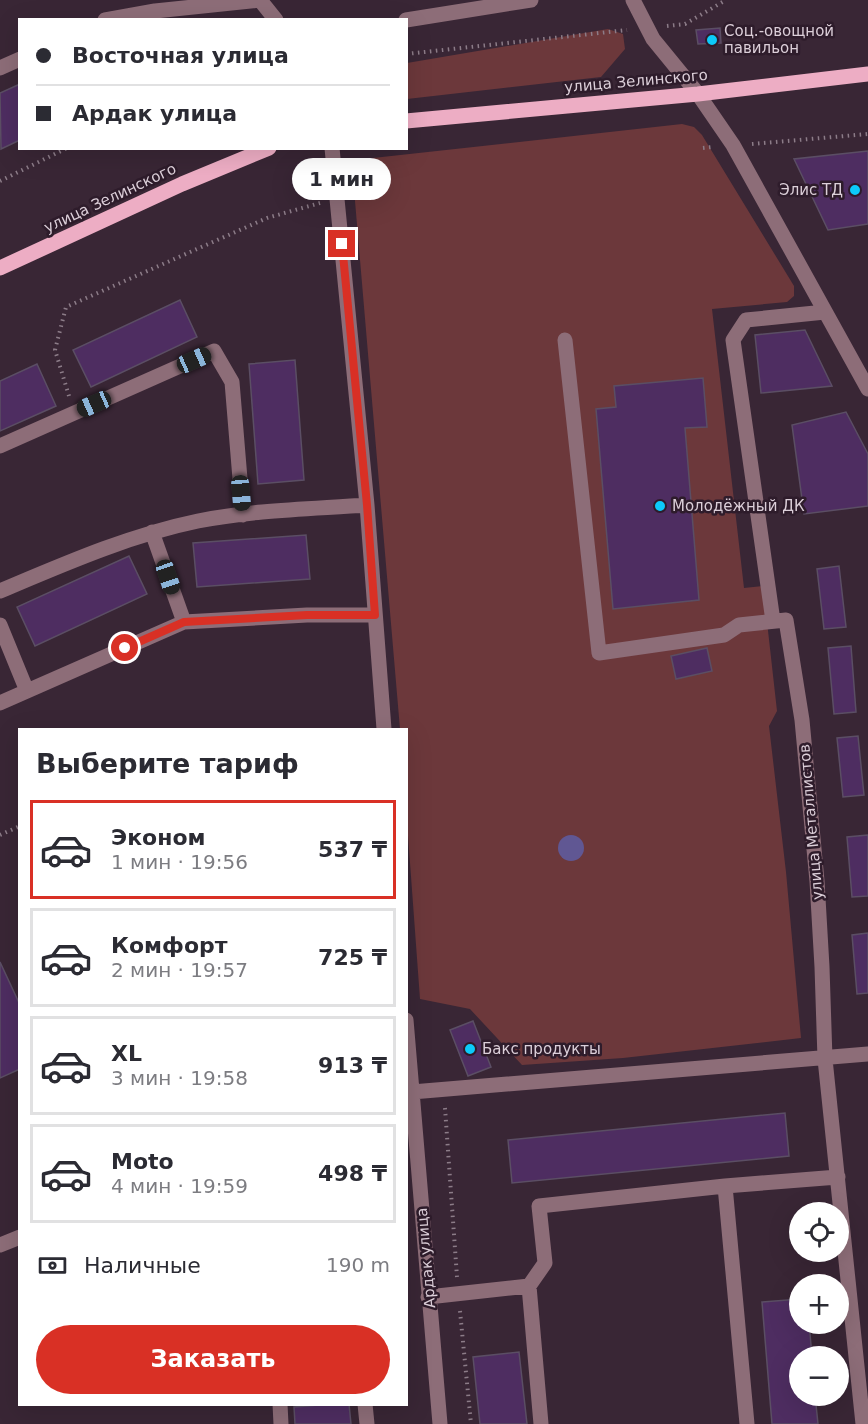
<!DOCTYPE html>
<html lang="ru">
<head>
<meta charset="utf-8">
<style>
  :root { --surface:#fff; --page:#f7f7f7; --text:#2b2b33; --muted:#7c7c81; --line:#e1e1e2; --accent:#d93025 }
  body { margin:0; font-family:"DejaVu Sans",sans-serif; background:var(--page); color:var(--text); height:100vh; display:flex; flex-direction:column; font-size:22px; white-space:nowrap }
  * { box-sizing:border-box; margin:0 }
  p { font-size:20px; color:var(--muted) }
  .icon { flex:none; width:33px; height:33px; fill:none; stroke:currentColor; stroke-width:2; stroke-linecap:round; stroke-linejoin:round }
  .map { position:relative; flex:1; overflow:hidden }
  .details { position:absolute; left:18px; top:728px; width:390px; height:678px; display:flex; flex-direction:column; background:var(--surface); border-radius:0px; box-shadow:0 6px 24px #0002 }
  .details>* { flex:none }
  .guide { position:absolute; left:18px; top:18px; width:390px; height:132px; border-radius:0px; box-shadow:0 6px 24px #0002; display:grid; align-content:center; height:132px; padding:0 18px; background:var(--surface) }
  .buttons { position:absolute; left:789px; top:1202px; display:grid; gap:12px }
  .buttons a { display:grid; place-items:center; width:60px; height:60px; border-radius:50%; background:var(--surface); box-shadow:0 6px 24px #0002; font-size:30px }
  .end { position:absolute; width:27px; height:27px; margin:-14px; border:8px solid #d93025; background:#fff; box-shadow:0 0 0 3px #fff }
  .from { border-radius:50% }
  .bubble { position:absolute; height:42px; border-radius:21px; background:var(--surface); box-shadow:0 6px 24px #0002; font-size:20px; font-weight:700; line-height:42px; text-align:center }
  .car { position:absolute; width:18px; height:36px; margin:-18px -9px; border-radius:8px; box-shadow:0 0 4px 2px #0007; background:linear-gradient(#222 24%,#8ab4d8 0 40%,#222 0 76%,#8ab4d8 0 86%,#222 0) }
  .guide b { display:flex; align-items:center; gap:21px; height:57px; font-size:22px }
  .guide b+b { border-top:2px solid var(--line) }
  .guide i { width:15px; height:15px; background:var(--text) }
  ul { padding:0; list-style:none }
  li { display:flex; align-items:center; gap:18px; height:99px; margin:0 12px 9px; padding:0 6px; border:3px solid var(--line); border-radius:0px }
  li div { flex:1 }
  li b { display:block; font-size:22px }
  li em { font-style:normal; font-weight:700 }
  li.on { border-color:var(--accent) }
  li>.icon { width:54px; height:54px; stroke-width:1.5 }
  h2 { padding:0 18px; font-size:27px; line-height:72px }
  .pay { display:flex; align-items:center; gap:15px; height:66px; padding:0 18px; font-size:22px }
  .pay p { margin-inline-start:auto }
  .button { display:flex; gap:12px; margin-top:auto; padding:12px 18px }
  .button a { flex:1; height:69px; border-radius:36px; background:var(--accent); color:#fff; font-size:24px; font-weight:700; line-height:69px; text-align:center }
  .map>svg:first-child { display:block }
</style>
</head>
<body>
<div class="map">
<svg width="868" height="1424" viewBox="0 0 868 1424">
  <rect width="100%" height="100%" fill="#392635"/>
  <!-- green -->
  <path fill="#6c383b" d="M608,29L623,34L625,49L601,77L407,99V63Z
    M682,124L694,127L702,135L794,286V296L787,302L712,309L744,588L763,586L777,711L769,726L786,872L801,1038L623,1058L522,1065L470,1009L420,999L407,822L406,729H400L355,201L356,186L362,164L373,158Z"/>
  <!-- water -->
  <path fill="#605793" d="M558 848a13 13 0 1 1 26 0a13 13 0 1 1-26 0Z"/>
  <!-- building -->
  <path fill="#4e2d61" stroke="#5b4e64" stroke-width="1.5" d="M720,28L721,43L698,44L696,30Z
    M20,84V140L1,149L0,93Z
    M868,151V224L828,230L794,159Z
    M180,300L197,337L91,387L73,350Z
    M805,330L832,386L761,393L755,335Z
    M295,360L304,480L258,484L249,364Z
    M37,364L56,406L0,431V381Z
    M703,378L707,427L685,428L699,600L613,609L596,409L616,407L614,386Z
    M846,412L868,454V506L804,514L792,425Z
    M306,535L310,579L197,587L193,543Z
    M129,556L147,594L35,646L17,607Z
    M839,566L846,627L824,629L817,569Z
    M851,646L856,712L834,714L828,648Z
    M707,648L712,671L676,679L671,656Z
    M858,736L864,795L843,797L837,738Z
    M868,835V896L852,897L847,837Z
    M868,933V993L857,994L852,935Z
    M0,962L20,1005V1069L0,1078Z
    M473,1021L491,1067L468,1076L450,1030Z
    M785,1113L789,1156L512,1183L508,1140Z
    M800,1299V1323H809L812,1356H800V1395H815L818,1424H772L762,1302Z
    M519,1352L527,1424H480L473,1357Z
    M332,1404H349L351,1424H295L294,1407Z
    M332,1404H349L351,1424H295L294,1407Z"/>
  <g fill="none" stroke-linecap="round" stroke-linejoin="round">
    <!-- path -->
    <path stroke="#8c7c88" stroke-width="4" stroke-dasharray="1.5 4.5" stroke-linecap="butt" d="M667,26L685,24L726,0
      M406,54L627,30
      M752,144L868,134
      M703,148L712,147
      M0,181L67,148
      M69,396L55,350L66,307L267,218L320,203
      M0,835L20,826
      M445,1108L457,1277
      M460,1311L471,1424"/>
    <!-- minor -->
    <path stroke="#8d6d78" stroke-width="15" d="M633,0L653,39L698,94L733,145L868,389
      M105,20L155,11L260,0L276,20
      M406,20L531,0
      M0,68L20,59
      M332,148L367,505L384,729
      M565,340L599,653L724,635L739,625L786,620L802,720L817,881L822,967L825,1059L863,1424
      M0,446L214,351L232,382L243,515
      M152,532L184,622
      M0,591C64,564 130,535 198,521C253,510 311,509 367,505
      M773,621L733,340L746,320L825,312
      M0,625L27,691
      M0,703L184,622L307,615H375
      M406,1020L440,1424
      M412,1092L868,1054
      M0,1245L20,1237
      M529,1286L545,1263L539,1206L725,1186
      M428,1297L529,1286L541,1424
      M280,1404L281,1424
      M365,1404L367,1424
      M747,1424L725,1186L838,1177"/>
    <!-- major -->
    <path stroke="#edadc4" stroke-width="15" d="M406,121L698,94L868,74
      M0,268L182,184L269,148"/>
  </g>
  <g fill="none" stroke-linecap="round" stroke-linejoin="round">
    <!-- route -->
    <path stroke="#d93025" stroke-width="8" d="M125,648L184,622L307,615H375L367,505L342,244"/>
  </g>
  <!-- markers -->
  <g fill="#0ccafa" stroke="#2e1c2b" stroke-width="2">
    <circle cx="712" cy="40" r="6"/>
    <circle cx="855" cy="190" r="6"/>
    <circle cx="660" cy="506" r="6"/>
    <circle cx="470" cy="1049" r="6"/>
  </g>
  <g text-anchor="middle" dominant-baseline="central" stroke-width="5" stroke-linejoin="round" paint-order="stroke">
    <!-- poi labels -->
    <g font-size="15" fill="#dccfd9" stroke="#2e1c2b" text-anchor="start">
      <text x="724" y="31">Соц.-овощной<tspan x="724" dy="17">павильон</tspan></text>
      <text x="843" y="190" text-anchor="end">Элис ТД</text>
      <text x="672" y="506">Молодёжный ДК</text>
      <text x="482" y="1049">Бакс продукты</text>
    </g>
    <!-- street labels -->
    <g font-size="15" fill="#dccfd9" stroke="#2e1c2b">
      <text transform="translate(636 81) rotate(-5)">улица Зелинского</text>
      <text transform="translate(110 198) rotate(-25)">улица Зелинского</text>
      <text transform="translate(811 822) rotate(-95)">улица Металлистов</text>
      <text transform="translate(426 1258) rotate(-95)">Ардак улица</text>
    </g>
  </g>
</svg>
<div class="buttons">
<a><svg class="icon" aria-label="locate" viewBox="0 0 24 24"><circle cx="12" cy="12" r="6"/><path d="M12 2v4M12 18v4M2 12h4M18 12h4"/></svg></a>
<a>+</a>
<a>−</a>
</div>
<i class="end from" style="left:125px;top:648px"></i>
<i class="end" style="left:342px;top:244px"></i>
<div class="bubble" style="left:292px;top:158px;width:99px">1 мин</div>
<i class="car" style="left:194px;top:360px;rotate:66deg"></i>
<i class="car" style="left:94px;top:404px;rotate:246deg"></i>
<i class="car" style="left:241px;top:493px;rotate:175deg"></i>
<i class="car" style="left:168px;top:577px;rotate:161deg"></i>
<div class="guide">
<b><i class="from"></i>Восточная улица</b>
<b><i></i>Ардак улица</b>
</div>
<section class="details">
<h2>Выберите тариф</h2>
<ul>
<li class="on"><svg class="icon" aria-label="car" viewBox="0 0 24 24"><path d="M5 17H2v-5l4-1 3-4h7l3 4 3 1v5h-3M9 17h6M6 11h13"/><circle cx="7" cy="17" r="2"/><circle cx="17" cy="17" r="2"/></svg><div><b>Эконом</b><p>1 мин · 19:56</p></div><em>537 ₸</em></li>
<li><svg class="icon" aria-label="car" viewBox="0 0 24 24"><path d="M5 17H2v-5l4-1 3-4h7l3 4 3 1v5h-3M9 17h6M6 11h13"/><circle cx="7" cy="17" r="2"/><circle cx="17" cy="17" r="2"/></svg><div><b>Комфорт</b><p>2 мин · 19:57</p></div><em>725 ₸</em></li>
<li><svg class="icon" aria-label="car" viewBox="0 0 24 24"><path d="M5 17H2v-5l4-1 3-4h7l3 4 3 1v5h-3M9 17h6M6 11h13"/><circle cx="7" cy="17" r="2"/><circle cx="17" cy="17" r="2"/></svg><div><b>XL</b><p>3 мин · 19:58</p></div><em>913 ₸</em></li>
<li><svg class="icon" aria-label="car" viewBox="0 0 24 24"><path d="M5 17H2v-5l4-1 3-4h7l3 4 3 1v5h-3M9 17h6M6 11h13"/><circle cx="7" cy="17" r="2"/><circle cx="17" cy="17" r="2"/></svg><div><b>Moto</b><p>4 мин · 19:59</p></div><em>498 ₸</em></li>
</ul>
<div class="pay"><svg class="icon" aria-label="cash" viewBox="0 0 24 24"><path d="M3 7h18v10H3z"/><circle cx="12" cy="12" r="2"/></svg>Наличные<p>190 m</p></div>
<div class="button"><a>Заказать</a></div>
</section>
</div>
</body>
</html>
